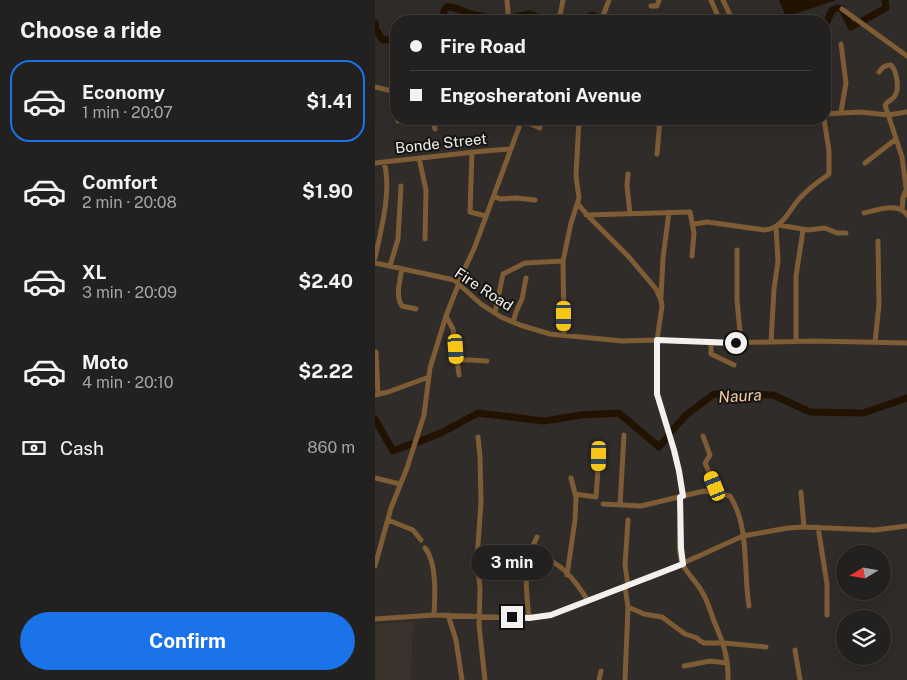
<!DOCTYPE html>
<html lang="en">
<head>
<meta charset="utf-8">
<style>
  :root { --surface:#23211f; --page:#2b2928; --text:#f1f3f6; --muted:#a3a3a4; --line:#403e3d; --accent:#1a73e8 }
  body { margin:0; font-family:"Public Sans",sans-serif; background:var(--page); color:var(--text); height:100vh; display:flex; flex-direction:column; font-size:19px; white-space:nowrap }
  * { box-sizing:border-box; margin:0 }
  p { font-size:16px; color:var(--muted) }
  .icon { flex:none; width:28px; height:28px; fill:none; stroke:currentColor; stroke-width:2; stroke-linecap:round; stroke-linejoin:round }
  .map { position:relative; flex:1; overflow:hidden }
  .panel { display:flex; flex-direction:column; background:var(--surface); width:375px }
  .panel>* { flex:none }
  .hud { position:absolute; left:15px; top:15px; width:441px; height:110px; border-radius:20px; box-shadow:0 5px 20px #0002,0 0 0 1px var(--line); display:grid; align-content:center; height:110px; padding:0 20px; background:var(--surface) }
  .needle { width:32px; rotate:259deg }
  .controls { position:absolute; left:461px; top:545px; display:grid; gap:10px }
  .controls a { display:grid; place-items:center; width:55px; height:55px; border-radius:50%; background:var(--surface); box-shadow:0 5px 20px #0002,0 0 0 1px var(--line); font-size:25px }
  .end { position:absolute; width:22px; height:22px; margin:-11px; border:6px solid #f3f1ef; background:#111; box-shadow:0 0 0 2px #111 }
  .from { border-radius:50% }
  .bubble { position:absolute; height:35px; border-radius:18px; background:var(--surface); box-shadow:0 5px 20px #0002,0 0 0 1px var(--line); font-size:16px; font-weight:700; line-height:35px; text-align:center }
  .car { position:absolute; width:15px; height:30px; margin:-15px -8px; border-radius:6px; box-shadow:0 0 4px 1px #0007; background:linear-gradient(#f5c518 24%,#345 0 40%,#f5c518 0 76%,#345 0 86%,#f5c518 0) }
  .hud b { display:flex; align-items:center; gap:18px; height:48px; font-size:19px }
  .hud b+b { border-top:1px solid var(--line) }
  .hud i { width:12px; height:12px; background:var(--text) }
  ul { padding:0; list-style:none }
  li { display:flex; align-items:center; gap:15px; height:82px; margin:0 10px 8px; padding:0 10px; border:2px solid transparent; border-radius:20px }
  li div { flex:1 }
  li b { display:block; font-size:19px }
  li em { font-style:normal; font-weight:700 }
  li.selected { border-color:var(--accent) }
  li>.icon { width:45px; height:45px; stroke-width:1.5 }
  h2 { padding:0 20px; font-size:22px; line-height:60px }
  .pay { display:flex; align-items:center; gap:12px; height:55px; padding:0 20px; font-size:19px }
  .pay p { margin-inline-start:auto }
  .primary-button { display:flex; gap:10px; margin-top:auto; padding:10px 20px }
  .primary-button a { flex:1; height:58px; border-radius:30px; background:var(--accent); color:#fff; font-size:20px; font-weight:700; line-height:58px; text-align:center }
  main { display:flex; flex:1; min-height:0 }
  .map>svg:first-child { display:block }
</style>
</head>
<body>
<main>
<section class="panel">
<h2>Choose a ride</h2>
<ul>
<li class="selected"><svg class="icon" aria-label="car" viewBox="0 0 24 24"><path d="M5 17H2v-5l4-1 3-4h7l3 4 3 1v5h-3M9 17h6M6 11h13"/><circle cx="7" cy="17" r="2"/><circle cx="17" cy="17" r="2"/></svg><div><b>Economy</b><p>1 min · 20:07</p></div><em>$1.41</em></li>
<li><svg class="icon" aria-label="car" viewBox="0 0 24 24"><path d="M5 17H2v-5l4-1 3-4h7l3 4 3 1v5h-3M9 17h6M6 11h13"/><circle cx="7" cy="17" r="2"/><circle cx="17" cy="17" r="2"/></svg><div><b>Comfort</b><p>2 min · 20:08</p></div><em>$1.90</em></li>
<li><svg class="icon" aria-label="car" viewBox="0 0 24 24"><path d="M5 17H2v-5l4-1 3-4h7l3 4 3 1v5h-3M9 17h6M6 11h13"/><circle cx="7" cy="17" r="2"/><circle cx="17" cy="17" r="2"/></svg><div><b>XL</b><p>3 min · 20:09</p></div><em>$2.40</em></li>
<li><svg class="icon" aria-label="car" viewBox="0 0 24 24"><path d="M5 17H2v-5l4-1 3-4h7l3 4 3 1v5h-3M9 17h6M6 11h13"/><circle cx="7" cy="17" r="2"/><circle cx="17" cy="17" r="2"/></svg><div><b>Moto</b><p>4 min · 20:10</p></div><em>$2.22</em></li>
</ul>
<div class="pay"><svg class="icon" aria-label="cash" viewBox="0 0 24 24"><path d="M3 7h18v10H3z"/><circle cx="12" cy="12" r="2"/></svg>Cash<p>860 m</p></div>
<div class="primary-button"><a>Confirm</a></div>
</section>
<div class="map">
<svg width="532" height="680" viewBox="0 0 532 680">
  <rect width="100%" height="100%" fill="#2f2c29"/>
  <!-- built -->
  <path fill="#3a332b" d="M38,621L36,680H0V624Z"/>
  <!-- water -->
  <path fill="#211202" d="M404,0H461L411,17Z"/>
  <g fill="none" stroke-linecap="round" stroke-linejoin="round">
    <!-- river -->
    <path stroke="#211202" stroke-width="7" d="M68,21L69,11L72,7H77L96,14L127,20L154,14L169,19L189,21
      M208,21L217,15L221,17L224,21
      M0,23L1,30L8,40L21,39
      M450,26L457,10L462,8L467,9L476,27L511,8L510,0
      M0,419L18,451L36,444
      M295,433L311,415L339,394L398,395L435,412L488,413L532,398
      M43,442L66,433L103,413L169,421L206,415L244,413L284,447L293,436"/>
    <!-- minor -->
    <path stroke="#7e5c35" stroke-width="5" d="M132,0L133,13
      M336,0L345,21
      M348,0L355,15
      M276,6H282L284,0
      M467,9L532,56
      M228,16L234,0
      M184,21L188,0
      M466,44L471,83L466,112
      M504,72C507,67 510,65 516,65C522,71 525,90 519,97C516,101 512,101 510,105L527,157L532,195
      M0,87L21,92
      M450,114L485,112L513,115L532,112
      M23,119V121
      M57,119L60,129
      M347,119H400
      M146,120L165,128
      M97,152L95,212L111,216
      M282,154L285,119
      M44,158L51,190L50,239
      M0,163L109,151L136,149
      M490,163L521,139
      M253,174L252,186L255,214
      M119,196L125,199L141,198L160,200
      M203,204L214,217L254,257L281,289L286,300L287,306L282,340V394L299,450L304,471L308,496
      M527,210L528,198L530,192
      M489,213C502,210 524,202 532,215
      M211,215L315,212L319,233L317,256
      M319,224L332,222L390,230C409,228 414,209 426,197C434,188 444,181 454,174V151L449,119
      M404,225L433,230L450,228L462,233H471
      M362,250V300L366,343
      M0,258C6,230 17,190 9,162
      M0,263L79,280L106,304L126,317L145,325L175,334L247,341L282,340L349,343L440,341L532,343
      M15,266L23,239L26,186
      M27,269C25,280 20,296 27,306L41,309
      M286,297L288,258L294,212
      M120,313L128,274L150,263L188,261
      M71,316L78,329L84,375
      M138,322L141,312L147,299L151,278
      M189,335L188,261L196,223L204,198L201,176L204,119
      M421,341V276L428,230
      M396,342L399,289L403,261L401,227
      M500,342L504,305L503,241
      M336,343V354L359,365
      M1,352L3,394
      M82,360H95L112,361
      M0,395L13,392L54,377
      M328,436L335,455L330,463L340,486V492
      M103,437L105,456L106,503L102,558L105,589L104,625L110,680
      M0,478L25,484
      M426,492L429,527
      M200,494L221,497L224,456
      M305,497C307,516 301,548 307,563C312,574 322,582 327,592C333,601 335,611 339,621C347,640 354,657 353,680
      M228,504L266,506L329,491L355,496C375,527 368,570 374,606
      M245,505L249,435
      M13,520L38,530L46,540
      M443,527L452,584V615
      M50,548C62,562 60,597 59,615
      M154,554C163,557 173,559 181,564C194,572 205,588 213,601
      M0,566L16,508L32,468L49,415L55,368L71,316L89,270L99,249L147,119
      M192,575L200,520L201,497L196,478
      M253,586L250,565L253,520
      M253,607L269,614L287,617L310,634L322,638L325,641L329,643H349L391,647
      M73,615L81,640L87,680
      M154,618C151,587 147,566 162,537
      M0,619L59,615L154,618L171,616L284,574L368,536L413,528L429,527L500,530L532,526
      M420,650L425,680
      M309,666L335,661L352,663
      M224,680L226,671
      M250,680L253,607L250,587"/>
  </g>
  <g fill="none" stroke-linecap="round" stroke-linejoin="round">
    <!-- route -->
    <path stroke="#f3f1ef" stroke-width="6" d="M137,617L154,618L176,615L308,564L306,548L305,497L308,496L304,471L299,450L282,394V340L361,343"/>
  </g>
  <g text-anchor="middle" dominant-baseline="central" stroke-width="4" stroke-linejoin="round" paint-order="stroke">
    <!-- street labels -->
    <g font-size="15" fill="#f3f1ef" stroke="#161513">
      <text transform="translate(66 143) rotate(-6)">Bonde Street</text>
      <text transform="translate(109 289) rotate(33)">Fire Road</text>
    </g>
    <!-- water labels -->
    <g font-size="16" font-style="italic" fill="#f7cd9e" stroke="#161513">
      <text transform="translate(365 396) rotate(-3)">Naura</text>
    </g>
  </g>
</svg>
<div class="controls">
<a><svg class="needle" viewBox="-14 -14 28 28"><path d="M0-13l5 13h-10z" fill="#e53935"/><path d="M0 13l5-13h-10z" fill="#a3a3a4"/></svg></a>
<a><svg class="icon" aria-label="layers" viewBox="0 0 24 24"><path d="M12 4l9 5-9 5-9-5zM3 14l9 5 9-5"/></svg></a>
</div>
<i class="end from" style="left:361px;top:343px"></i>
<i class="end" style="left:137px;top:617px"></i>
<div class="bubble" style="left:96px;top:545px;width:82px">3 min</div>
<i class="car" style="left:189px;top:316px;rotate:180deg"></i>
<i class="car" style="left:81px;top:349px;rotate:176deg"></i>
<i class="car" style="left:224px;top:456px;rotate:181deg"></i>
<i class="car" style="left:340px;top:486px;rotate:338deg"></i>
<div class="hud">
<b><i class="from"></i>Fire Road</b>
<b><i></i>Engosheratoni Avenue</b>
</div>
</div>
</main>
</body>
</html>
